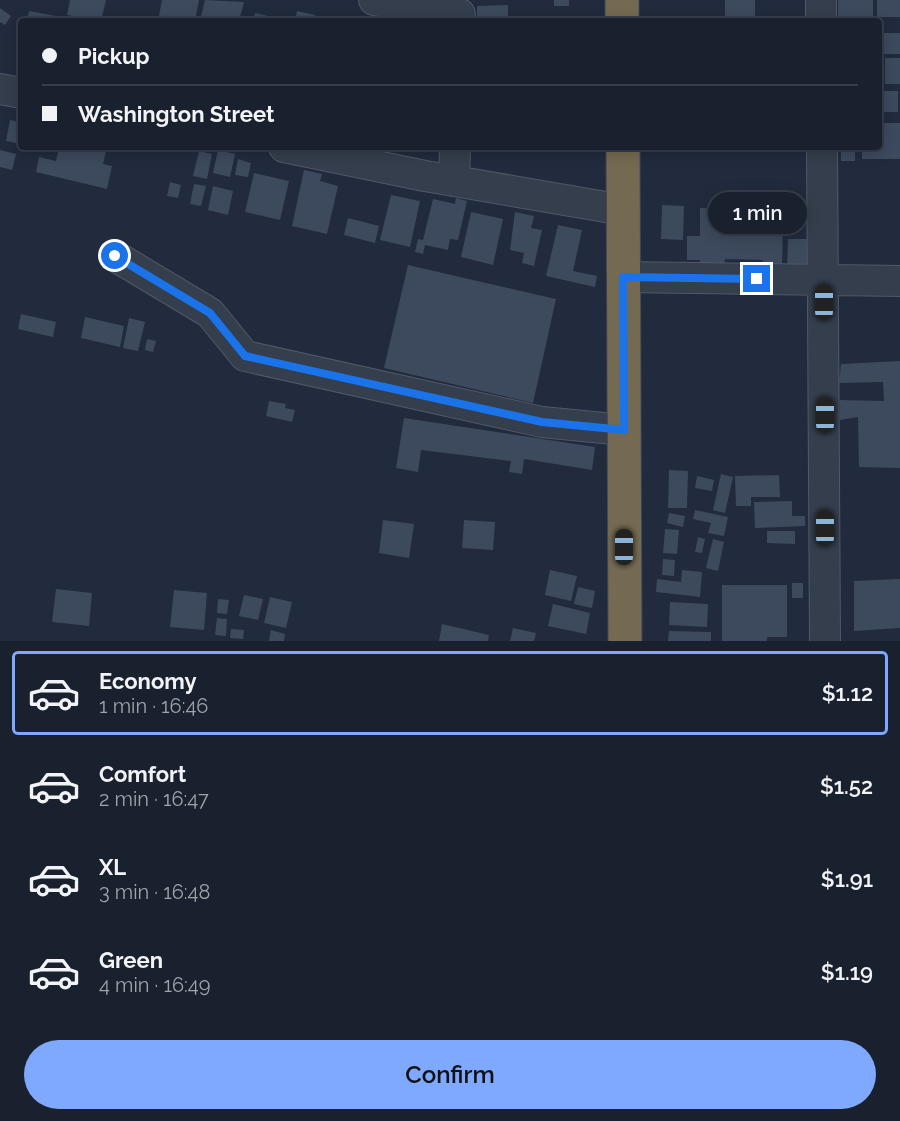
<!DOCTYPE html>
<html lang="en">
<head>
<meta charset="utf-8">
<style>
  :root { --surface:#19202e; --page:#262d3a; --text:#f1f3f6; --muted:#9fa3aa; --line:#373e4a; --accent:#7fa9ff }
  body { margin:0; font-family:Raleway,sans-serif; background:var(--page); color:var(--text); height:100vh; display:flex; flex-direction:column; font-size:22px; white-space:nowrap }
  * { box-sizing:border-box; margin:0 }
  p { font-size:20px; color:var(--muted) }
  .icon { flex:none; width:33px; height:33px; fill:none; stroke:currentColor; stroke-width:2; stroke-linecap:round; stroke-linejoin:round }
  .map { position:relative; height:641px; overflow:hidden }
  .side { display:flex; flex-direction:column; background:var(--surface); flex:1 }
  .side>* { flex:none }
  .banner { position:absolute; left:18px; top:18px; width:864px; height:132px; border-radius:6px; box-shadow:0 3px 15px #0003,0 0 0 2px var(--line); display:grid; align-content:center; height:132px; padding:0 24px; background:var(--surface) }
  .end { position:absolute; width:27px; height:27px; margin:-14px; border:8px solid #1a73e8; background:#fff; box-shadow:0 0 0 3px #fff }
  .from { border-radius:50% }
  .bubble { position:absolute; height:42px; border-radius:21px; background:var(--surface); box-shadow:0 3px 15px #0003,0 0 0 2px var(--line); font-size:20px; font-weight:600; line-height:42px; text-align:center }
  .car { position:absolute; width:18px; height:36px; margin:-18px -9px; border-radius:8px; box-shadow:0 0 4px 2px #0007; background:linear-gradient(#222 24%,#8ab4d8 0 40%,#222 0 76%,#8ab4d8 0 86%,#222 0) }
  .banner b { display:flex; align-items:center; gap:21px; height:57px; font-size:22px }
  .banner b+b { border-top:2px solid var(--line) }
  .banner i { width:15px; height:15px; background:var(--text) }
  ul { padding:10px 0 0; list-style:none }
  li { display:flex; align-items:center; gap:18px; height:84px; margin:0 12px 9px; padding:0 12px; border:3px solid transparent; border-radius:6px }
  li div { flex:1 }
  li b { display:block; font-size:22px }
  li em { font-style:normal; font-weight:600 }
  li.current { border-color:var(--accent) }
  li>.icon { width:54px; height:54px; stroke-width:1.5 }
  .cta { display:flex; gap:12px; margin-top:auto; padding:12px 24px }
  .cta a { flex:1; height:69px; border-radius:36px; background:var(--accent); color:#111; font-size:24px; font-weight:600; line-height:69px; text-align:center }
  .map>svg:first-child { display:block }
</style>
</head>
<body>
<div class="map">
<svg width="900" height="641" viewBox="0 0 900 641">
  <rect width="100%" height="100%" fill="#212b3d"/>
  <!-- building -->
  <path fill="#3d495d" d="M70,0H106L101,21L67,15Z
    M162,0H199L195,21H158Z
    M205,0L244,2L239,21H200Z
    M554,0H569V6H554Z
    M725,0H755V21H725Z
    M838,0H873V21H838Z
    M877,0H900V17H877Z
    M508,5V21H477V6Z
    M0,8L11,16L5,25L0,22Z
    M29,11L61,17L60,21H27Z
    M297,11L315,15L314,21H295Z
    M255,13L286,20V21H253Z
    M879,33H900V54H879Z
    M885,58H900V84H885Z
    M880,91H898V112H880Z
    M10,120L21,122V144L6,141Z
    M879,123H900V159H862V147H879Z
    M42,147H107L103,164L112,166L107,189L36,172L39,157L56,161L58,152Z
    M841,147H855V161H841Z
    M0,150L16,154L12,170L0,167Z
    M218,150L235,154L230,177L213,173Z
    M199,151L212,154L207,179L193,176Z
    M238,159L251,163L248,177L235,175Z
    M304,170L322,174L320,181L338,186L327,234L292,226Z
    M254,173L289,181L280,220L245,212Z
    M170,182L181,185L178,198L167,196Z
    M194,184L206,186L201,206L190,204Z
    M213,186L233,191L228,215L208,210Z
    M391,195L420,201L410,247L380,240Z
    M456,198L467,201L458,240L450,239L448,250L425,245L423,254L415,252L418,239L423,240L433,199L455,204Z
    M662,205L684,206L683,240L661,239Z
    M700,208L729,209L728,213L783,214L782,267H762L763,260L725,259L724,266H699L700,260H687V236H700Z
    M471,212L503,219L493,265L461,257Z
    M515,212L534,216L531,228L542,230L534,266L522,263L524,253L510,250Z
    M348,218L379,226L375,243L344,235Z
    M558,225L582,230L573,271L597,276L595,287L546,276Z
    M788,239H807V268H787Z
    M408,265L556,299L533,403L384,368Z
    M21,314L56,322L53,337L18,329Z
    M85,317L124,326L120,347L81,338Z
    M129,318L145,322L138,351L123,348Z
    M147,339L156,341L153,352L145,350Z
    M900,361V468L859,467L858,417L840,420V400L884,401L883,382L839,383L841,364Z
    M269,401L286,404L285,408L295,410L292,422L266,416Z
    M404,418L595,447L592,470L524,459L522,474L509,472L511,461L421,450L418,472L396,468Z
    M669,470L688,471L687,508H668Z
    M721,474L733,477L725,513L713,510Z
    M779,475L780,497H751V506H736L735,476Z
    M697,476L714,480L712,491L695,488Z
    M792,501V516H805V526L755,528L754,502Z
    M695,510L728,517L724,536L708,533L711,523L693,519Z
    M669,513L685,516L683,527L667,523Z
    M383,520L414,524L409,558L379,553Z
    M464,520L495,522L493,550L462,548Z
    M665,529L679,530L677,554L663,553Z
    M767,531H795V544L767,543Z
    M698,537L705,539L702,553L695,552Z
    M713,539L724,542L718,571L706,568Z
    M663,559L675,560L674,576L662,575Z
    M550,570L577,576L571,601L545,595Z
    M682,570L702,572L700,597L656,592L657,579L681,582Z
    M900,579V628L854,631V581Z
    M792,583H803V598H792Z
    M722,585H787V637H767V641H722Z
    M578,587L595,591L592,608L574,604Z
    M56,589L92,593L89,626L52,622Z
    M174,590L207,593L204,630L170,627Z
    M244,595L263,599L258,620L239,616Z
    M270,597L292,602L286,628L264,623Z
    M218,599L229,600L227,614L217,613Z
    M670,602L708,604L707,627L669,625Z
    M553,604L590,613L586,634L548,626Z
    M217,618L227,619L226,636L215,635Z
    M442,624L489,635L488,641H439Z
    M513,628L536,633L534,641H510Z
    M231,629L244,630L243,639L230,638Z
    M271,630L285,634L284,641H269Z
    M669,631L711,632V641H668Z"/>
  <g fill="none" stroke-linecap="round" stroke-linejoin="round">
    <defs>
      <path id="minor" d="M374,0L460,14
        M821,0V21
        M0,89L21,93
        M284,147L425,176L623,210
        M822,147L825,641
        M454,181L455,147
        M115,256L210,313L245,356L542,422L624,430
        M623,277L900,281"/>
      <path id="highway" d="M622,0V21
        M623,147L625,641"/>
    </defs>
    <!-- minor casing -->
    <use href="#minor" stroke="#505868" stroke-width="32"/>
    <!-- highway casing -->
    <use href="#highway" stroke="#404858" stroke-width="35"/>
    <!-- minor -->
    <use href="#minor" stroke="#353e4d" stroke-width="30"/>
    <!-- highway -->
    <use href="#highway" stroke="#746951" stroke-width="33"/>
  </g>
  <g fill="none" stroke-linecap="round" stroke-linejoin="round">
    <!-- route -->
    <path stroke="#1a73e8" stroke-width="8" d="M115,256L210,313L245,356L542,422L624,430L623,277L757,279"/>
  </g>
</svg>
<i class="end from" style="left:115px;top:256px"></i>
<i class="end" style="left:757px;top:279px"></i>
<div class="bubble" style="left:708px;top:192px;width:99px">1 min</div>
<i class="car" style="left:824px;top:302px;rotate:0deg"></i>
<i class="car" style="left:825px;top:415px;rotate:0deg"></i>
<i class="car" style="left:825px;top:528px;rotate:0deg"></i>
<i class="car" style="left:624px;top:547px;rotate:0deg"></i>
<div class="banner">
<b><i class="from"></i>Pickup</b>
<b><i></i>Washington Street</b>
</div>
</div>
<section class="side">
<ul>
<li class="current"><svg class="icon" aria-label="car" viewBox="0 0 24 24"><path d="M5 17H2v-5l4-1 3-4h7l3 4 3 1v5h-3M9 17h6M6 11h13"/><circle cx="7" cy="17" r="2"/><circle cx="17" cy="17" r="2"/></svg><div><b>Economy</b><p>1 min · 16:46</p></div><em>$1.12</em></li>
<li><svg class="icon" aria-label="car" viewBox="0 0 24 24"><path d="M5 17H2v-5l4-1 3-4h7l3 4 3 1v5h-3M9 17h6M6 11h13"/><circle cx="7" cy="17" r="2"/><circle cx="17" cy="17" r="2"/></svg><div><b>Comfort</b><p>2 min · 16:47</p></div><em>$1.52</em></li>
<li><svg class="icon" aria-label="car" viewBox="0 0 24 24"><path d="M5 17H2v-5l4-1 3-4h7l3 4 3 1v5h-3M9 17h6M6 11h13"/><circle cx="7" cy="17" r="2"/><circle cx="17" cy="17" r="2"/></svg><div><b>XL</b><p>3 min · 16:48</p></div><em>$1.91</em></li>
<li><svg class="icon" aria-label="car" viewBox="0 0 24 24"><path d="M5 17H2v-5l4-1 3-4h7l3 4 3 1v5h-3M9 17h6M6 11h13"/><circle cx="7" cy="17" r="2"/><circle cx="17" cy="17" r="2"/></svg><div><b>Green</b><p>4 min · 16:49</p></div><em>$1.19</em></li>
</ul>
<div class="cta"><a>Confirm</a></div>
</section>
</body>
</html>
